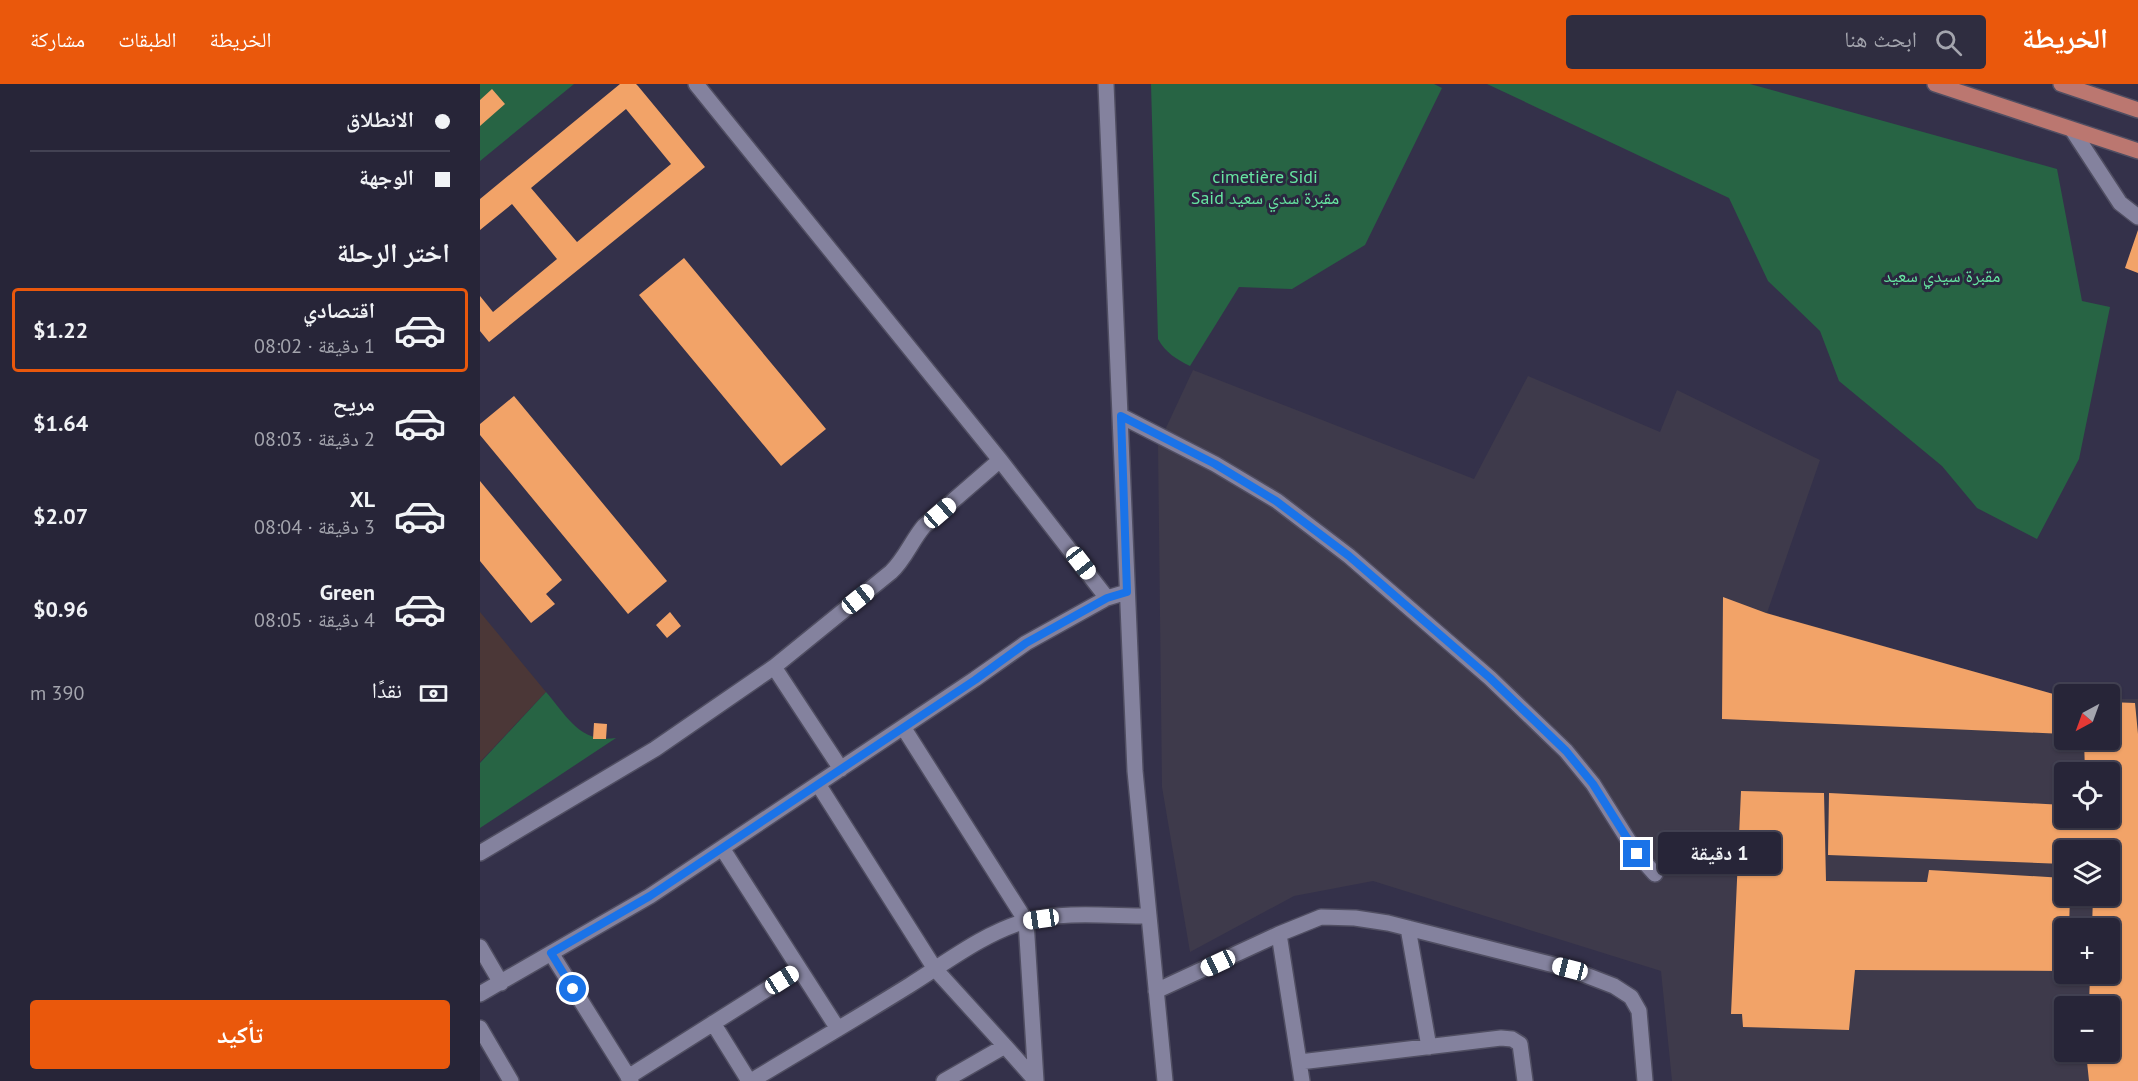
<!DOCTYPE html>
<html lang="ar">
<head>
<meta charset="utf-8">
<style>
  :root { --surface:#272538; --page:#2f2d40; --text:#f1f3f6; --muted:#a4a5ae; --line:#434253; --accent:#ea580c }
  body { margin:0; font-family:"PT Sans","Noto Naskh Arabic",sans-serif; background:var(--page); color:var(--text); direction:rtl; height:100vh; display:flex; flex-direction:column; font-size:22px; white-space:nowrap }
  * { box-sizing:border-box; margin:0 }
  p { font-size:20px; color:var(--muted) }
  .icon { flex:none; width:33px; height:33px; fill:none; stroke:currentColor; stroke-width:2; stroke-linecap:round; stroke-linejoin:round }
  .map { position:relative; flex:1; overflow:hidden; direction:ltr }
  .sheet { display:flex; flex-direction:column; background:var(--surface); width:480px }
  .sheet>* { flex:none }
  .guide { display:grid; align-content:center; height:132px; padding:0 30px; background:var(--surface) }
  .needle { width:39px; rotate:221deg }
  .tools { position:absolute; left:1574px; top:600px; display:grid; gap:12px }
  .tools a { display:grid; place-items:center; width:66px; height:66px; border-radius:6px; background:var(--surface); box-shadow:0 2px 4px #0004,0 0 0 2px var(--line); font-size:30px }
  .end { position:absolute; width:27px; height:27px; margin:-14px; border:8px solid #1a73e8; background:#fff; box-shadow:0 0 0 3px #fff }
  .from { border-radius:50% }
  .bubble { position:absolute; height:42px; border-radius:6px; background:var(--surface); box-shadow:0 2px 4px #0004,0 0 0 2px var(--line); font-size:20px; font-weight:700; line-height:42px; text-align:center; direction:rtl }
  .car { position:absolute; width:18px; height:36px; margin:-18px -9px; border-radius:8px; box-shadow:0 0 4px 2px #0007; background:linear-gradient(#fff 24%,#345 0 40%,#fff 0 76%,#345 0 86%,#fff 0) }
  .guide b { display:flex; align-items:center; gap:21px; height:57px; font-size:22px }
  .guide b+b { border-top:2px solid var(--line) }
  .guide i { width:15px; height:15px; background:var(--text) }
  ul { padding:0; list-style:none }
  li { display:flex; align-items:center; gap:18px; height:84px; margin:0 12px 9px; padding:0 18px; border:3px solid transparent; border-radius:6px }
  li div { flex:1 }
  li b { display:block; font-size:22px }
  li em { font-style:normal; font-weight:700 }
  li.on { border-color:var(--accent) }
  li>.icon { width:54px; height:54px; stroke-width:1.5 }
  h2 { padding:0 30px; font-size:27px; line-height:72px }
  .pay { display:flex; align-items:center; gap:15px; height:66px; padding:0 30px; font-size:22px }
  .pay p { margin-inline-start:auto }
  .cta { display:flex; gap:12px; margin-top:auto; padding:12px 30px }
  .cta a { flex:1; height:69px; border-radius:6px; background:var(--accent); color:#fff; font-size:24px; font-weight:700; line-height:69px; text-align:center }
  header { display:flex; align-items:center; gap:36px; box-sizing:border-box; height:84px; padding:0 30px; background:var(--accent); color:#fff }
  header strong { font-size:28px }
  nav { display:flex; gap:33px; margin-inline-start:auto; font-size:21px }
  .search { width:420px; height:54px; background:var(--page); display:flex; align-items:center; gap:15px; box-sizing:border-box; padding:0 21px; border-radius:6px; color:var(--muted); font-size:22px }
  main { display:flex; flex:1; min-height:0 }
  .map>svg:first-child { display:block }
</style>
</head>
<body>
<header>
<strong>الخريطة</strong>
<div class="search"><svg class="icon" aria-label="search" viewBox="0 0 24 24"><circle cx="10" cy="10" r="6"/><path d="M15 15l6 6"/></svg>ابحث هنا</div>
<nav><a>الخريطة</a><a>الطبقات</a><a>مشاركة</a></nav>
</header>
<main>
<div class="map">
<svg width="1658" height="997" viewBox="0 0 1658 997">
  <rect width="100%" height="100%" fill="#34314a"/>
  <!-- industrial -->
  <path fill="#3e3a4b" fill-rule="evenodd" d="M713,286L994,395L1048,292L1180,348L1197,306L1340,376L1287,529L1584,613V656H1629V615H1658V997H1192L1181,887L893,797L814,812L710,868L682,703L678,361ZM1584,688H1629V734H1584ZM1584,766H1629V812H1584ZM1584,844H1629V890H1584ZM1584,922H1629V968H1584Z"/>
  <!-- medical -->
  <path fill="#4b3737" d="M0,528L66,608L0,678Z"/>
  <!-- green -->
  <path fill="#276444" d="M0,0H94L0,77Z
    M671,0H954L962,4L885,161L812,205L759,203L710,282C696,275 686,269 678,255Z
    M1007,0H1270L1577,85L1602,217L1630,223L1599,375L1557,455L1497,424L1462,382L1359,297L1340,247L1288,197L1249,114Z
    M66,608C87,632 100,660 136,654L0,744V679Z"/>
  <!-- building -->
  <path fill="#f2a368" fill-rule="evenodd" d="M140,0H156L158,2L225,83L9,258L0,247V212L13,228L77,175L32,120L0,146V115ZM146,25L191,80L97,158L51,104Z
    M12,5L25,20L0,42V16Z
    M1658,146V189L1645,184Z
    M204,174L346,345L301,382L159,211Z
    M34,312L187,497L148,530L0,351V340Z
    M0,397L82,496L66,510L75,520L51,539L0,477Z
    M1243,513L1286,529L1584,613V650L1242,635Z
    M190,528L201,542L187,554L176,541Z
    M1629,618L1655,619L1658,650V997H1609L1606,968H1629V922H1609L1610,890H1629V844H1612L1613,812H1629V766H1584V780L1348,771L1349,709L1584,721V734H1629V688H1605L1604,656H1629Z
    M114,639L127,640L126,655H113Z
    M1261,707L1344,709L1346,797L1447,798L1449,786L1584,794V812H1590L1589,844H1584V887L1375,886L1369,946L1263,943L1262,930H1251Z"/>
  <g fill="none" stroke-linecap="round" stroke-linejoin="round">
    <defs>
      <path id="minor" d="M216,0L520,376L627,514
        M626,0L655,687L685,997
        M1593,47L1640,119L1658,133
        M641,332L735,380L797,417L869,472L1010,594L1086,667L1113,700L1157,770L1175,790
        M294,583L361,685
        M423,643L546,837L556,997
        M338,700L455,885L525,962
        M242,764L358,945
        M0,769L175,665L233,625L294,583L411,488C425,475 432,456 444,442L520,376
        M928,844L949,963
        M799,850L822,997
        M0,863L21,899
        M71,869L151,997
        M676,907L799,850L841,833L875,834L908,839L1090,885L1134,902L1151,913L1159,927L1165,997
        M0,910L170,812L495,595L546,559L627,514L647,508
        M233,939L269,997
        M0,944L31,997
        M820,978L1021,954L1032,955L1040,960L1045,997
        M148,993L319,885
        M271,997C324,965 377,934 430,901C467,878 504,849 546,837C584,827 629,832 668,832
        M464,997L525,962L556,997"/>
      <path id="major" d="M1455,0L1658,67
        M1581,0L1658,26"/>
    </defs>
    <!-- minor casing -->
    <use href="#minor" stroke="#504e62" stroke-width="18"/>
    <!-- major casing -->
    <use href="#major" stroke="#504e62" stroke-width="18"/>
    <!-- minor -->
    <use href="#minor" stroke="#84829e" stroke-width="15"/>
    <!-- major -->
    <use href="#major" stroke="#bb7770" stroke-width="15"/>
  </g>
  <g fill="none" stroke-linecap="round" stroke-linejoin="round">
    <!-- route -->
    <path stroke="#1a73e8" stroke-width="8" d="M93,905L71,869L170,812L495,596L546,559L627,514L647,508L641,332L735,380L796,417L869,472L1010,594L1086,667L1113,700L1157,770"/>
  </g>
  <g text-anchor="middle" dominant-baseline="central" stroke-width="6" stroke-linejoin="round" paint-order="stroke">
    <!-- park labels -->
    <g font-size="18" fill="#66e5a1" stroke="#2a273f">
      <text x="785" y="92">cimetière Sidi<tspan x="785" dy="21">Said مقبرة سدي سعيد</tspan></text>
      <text x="1462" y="191">مقبرة سيدي سعيد</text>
    </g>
  </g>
</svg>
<div class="tools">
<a><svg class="needle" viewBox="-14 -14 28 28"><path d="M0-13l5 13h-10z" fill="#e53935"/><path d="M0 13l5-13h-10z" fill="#a4a5ae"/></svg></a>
<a><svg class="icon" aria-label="locate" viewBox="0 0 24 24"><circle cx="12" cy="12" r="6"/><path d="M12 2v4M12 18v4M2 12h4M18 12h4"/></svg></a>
<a><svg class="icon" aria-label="layers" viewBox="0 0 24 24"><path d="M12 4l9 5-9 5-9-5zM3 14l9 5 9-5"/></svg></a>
<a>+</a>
<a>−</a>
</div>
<i class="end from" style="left:93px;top:905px"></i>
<i class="end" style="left:1157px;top:770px"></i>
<div class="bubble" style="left:1178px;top:748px;width:123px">1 دقيقة</div>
<i class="car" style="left:460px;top:429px;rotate:49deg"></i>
<i class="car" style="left:601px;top:479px;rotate:142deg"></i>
<i class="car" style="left:378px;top:515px;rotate:51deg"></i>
<i class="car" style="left:561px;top:835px;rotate:262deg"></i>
<i class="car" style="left:738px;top:879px;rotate:245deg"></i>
<i class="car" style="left:1090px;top:885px;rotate:284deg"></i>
<i class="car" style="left:302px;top:896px;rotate:58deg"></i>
</div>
<section class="sheet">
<div class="guide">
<b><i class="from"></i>الانطلاق</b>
<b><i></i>الوجهة</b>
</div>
<h2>اختر الرحلة</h2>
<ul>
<li class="on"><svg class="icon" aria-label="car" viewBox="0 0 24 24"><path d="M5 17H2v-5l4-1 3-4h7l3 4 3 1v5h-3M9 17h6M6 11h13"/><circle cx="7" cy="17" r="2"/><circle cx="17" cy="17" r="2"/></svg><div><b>اقتصادي</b><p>1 دقيقة · 08:02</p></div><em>$1.22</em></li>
<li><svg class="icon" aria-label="car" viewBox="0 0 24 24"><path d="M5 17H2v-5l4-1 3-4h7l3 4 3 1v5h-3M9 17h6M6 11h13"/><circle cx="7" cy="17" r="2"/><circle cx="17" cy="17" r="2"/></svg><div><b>مريح</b><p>2 دقيقة · 08:03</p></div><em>$1.64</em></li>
<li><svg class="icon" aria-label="car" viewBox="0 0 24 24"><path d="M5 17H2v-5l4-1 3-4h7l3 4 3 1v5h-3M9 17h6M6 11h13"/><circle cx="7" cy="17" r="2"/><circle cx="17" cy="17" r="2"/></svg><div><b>XL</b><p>3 دقيقة · 08:04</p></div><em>$2.07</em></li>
<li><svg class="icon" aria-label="car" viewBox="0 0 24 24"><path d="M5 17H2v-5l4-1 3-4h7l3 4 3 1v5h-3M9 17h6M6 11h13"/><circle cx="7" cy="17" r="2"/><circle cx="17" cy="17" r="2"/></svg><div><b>Green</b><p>4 دقيقة · 08:05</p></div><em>$0.96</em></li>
</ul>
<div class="pay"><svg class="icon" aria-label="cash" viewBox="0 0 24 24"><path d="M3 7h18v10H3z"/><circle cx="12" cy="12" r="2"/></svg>نقدًا<p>390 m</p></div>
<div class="cta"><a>تأكيد</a></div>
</section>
</main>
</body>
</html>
